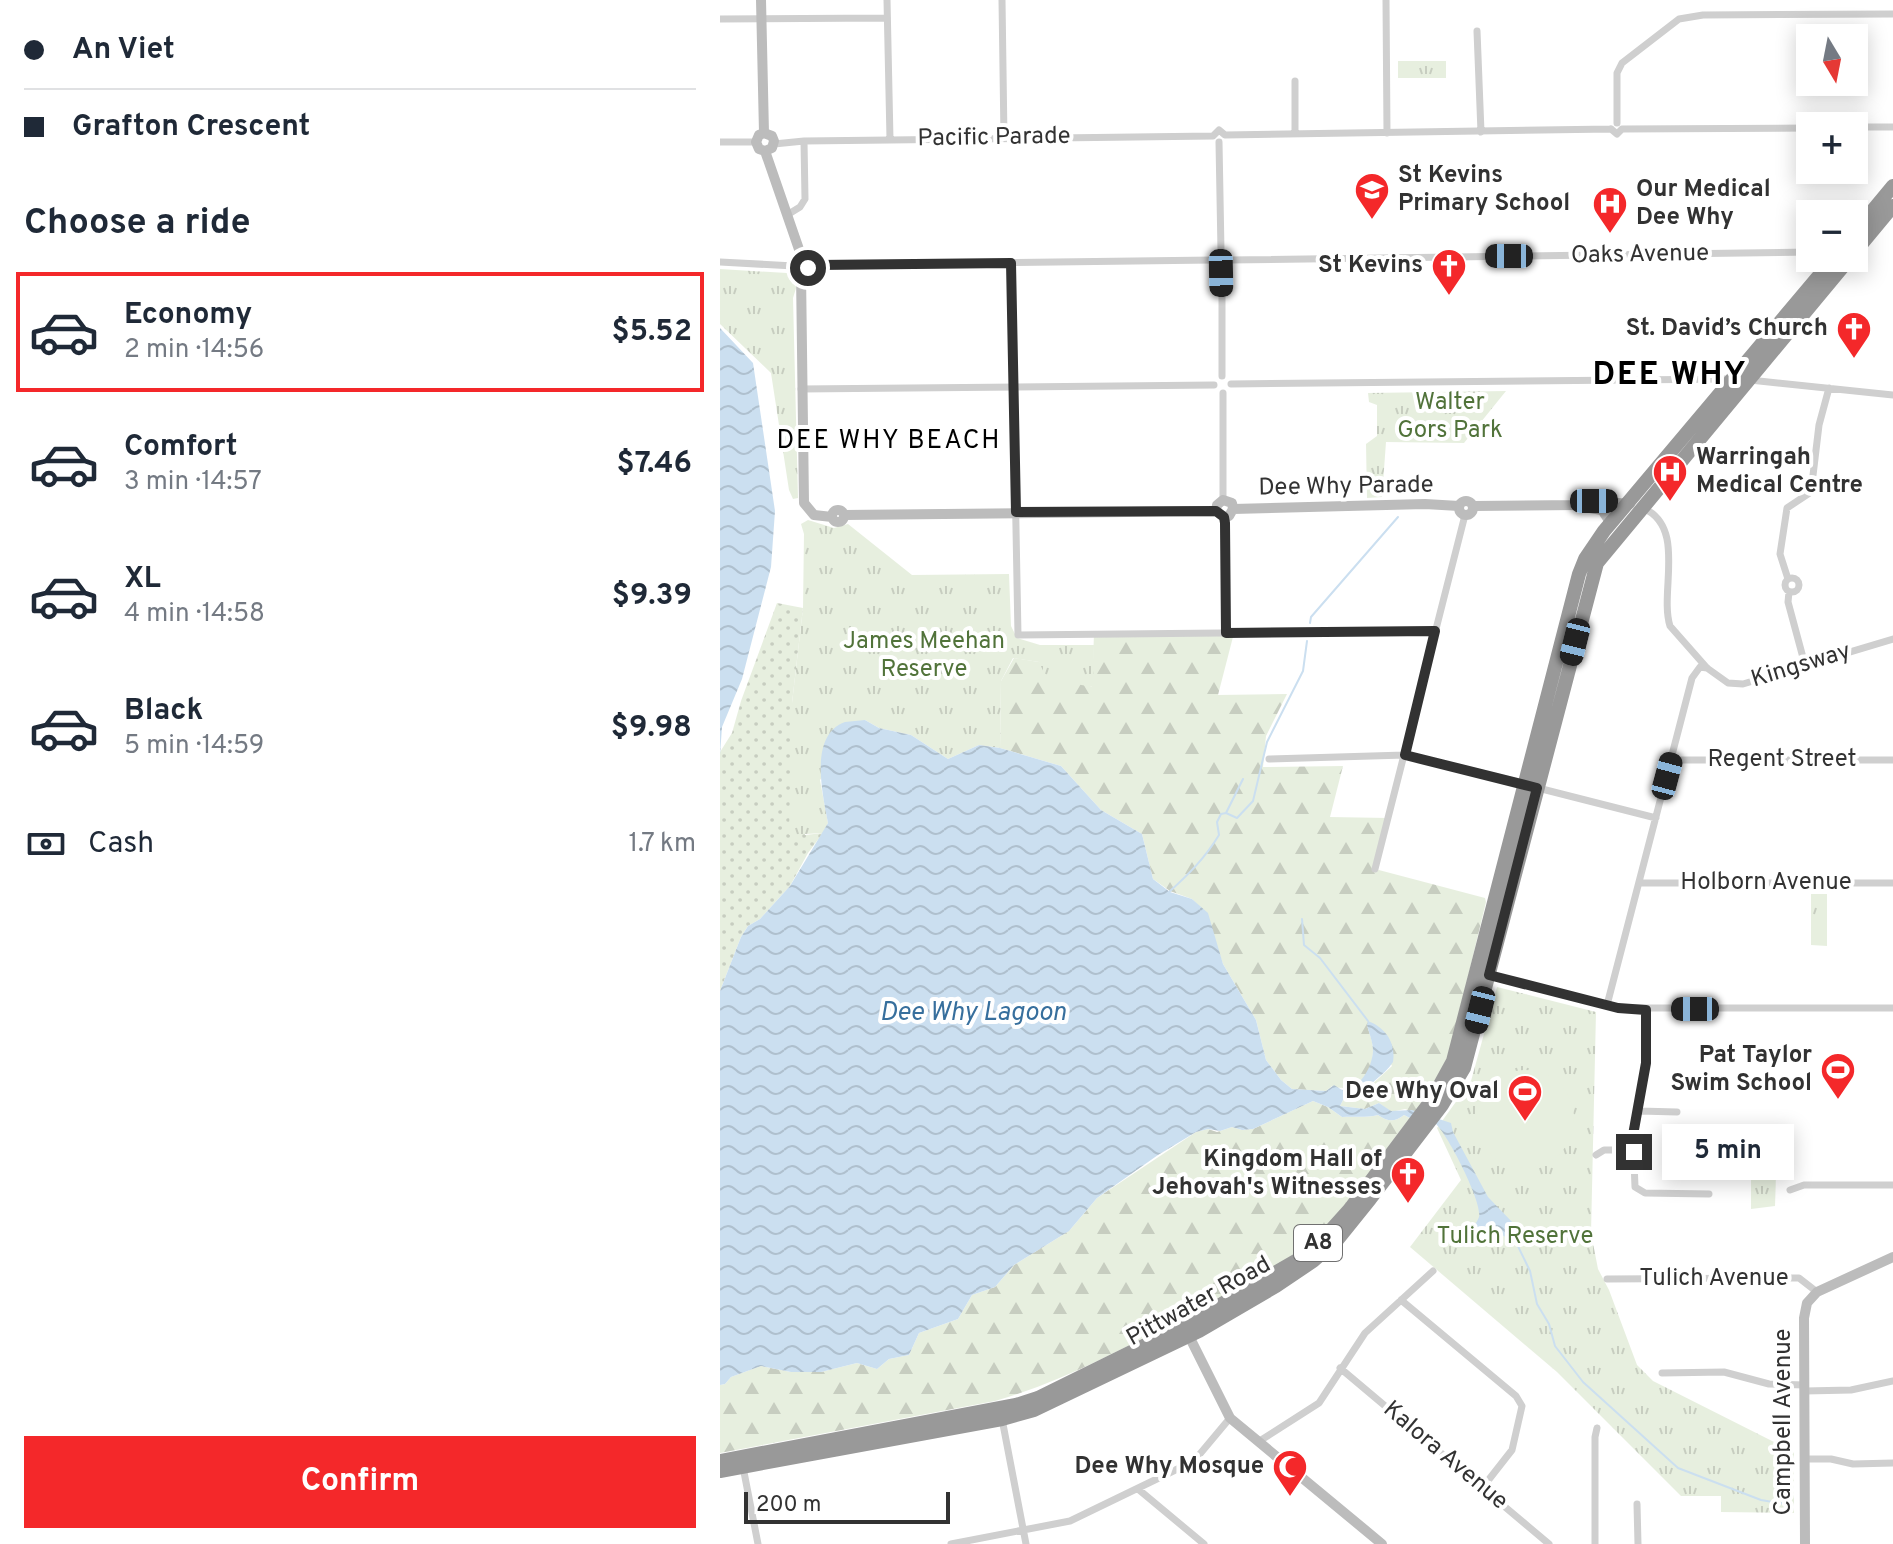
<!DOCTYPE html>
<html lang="en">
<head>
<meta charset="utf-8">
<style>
  :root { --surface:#fff; --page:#f2f2f3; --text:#1f2937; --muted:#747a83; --line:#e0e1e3; --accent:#f4282a }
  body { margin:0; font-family:Overpass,sans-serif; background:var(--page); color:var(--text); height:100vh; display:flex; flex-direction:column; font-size:30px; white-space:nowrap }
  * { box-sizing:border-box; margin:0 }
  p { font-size:26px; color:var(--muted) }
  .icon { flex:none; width:44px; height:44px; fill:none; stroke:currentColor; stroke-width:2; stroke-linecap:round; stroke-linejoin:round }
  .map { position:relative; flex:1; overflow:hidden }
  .sheet { display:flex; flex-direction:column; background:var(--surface); width:720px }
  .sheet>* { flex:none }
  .hud { display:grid; align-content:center; height:176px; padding:0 24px; background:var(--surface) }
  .needle { width:52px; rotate:170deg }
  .fabs { position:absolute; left:1076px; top:24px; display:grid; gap:16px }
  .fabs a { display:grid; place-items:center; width:72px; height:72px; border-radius:0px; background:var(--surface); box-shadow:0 4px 20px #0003; font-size:40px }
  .scale { position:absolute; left:24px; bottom:20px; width:206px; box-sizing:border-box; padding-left:8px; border:4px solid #323232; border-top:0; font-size:22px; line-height:28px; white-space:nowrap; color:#323232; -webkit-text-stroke:6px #fff; paint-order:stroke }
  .end { position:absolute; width:36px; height:36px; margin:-18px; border:10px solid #323232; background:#fff; box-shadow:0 0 0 4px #fff }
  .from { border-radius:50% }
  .bubble { position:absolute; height:56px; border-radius:0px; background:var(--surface); box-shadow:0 4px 20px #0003; font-size:26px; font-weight:700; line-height:56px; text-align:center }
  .car { position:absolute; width:24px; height:48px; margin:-24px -12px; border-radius:10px; box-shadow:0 0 6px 2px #0007; background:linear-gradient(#222 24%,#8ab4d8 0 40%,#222 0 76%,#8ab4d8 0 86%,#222 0) }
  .hud b { display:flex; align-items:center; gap:28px; height:76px; font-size:30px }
  .hud b+b { border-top:2px solid var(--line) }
  .hud i { width:20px; height:20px; background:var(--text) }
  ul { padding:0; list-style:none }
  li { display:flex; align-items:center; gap:24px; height:120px; margin:0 16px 12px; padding:0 8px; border:4px solid transparent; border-radius:0px }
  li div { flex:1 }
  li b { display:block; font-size:30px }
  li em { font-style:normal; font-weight:700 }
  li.active { border-color:var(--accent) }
  li>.icon { width:72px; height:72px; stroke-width:1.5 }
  h2 { padding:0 24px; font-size:36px; line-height:96px }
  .pay { display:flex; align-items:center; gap:20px; height:88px; padding:0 24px; font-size:30px }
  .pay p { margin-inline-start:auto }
  .button { display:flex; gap:16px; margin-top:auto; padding:16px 24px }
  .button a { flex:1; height:92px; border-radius:0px; background:var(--accent); color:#fff; font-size:32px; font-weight:700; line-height:92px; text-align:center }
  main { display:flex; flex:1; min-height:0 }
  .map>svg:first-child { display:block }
</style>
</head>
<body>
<main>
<section class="sheet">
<div class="hud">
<b><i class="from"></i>An Viet</b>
<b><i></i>Grafton Crescent</b>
</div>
<h2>Choose a ride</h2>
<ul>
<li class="active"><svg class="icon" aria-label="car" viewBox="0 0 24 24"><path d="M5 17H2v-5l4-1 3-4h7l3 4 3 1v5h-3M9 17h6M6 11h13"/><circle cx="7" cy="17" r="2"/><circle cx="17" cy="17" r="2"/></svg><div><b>Economy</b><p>2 min · 14:56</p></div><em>$5.52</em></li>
<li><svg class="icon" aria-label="car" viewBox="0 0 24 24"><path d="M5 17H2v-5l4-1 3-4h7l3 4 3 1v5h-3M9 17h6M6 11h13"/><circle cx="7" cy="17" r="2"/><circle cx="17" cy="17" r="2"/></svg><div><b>Comfort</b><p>3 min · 14:57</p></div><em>$7.46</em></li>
<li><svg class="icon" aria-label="car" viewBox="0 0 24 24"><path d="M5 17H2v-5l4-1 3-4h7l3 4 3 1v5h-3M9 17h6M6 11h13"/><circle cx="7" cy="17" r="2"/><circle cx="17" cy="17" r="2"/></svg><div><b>XL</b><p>4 min · 14:58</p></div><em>$9.39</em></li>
<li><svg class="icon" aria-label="car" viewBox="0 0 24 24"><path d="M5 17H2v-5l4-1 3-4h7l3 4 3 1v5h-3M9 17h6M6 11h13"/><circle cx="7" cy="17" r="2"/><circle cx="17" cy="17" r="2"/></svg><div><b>Black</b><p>5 min · 14:59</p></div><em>$9.98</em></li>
</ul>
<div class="pay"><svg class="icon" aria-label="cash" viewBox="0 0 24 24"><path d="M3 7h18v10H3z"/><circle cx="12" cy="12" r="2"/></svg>Cash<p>1.7 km</p></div>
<div class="button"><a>Confirm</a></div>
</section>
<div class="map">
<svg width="1173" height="1544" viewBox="0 0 1173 1544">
  <defs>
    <pattern id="grass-dots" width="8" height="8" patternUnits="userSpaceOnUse" patternTransform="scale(2)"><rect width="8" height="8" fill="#e7efdf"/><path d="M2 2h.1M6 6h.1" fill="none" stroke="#c7cdc0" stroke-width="1.8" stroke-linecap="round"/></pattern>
    <pattern id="forest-firs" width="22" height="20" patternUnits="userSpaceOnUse" patternTransform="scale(2)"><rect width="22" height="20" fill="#e7efdf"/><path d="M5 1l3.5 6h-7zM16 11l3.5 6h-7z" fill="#c7cdc0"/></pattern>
    <pattern id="park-tufts" width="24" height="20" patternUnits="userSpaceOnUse" patternTransform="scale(2)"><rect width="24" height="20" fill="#e7efdf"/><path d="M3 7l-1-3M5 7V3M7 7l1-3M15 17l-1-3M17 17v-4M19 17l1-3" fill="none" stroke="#c7cdc0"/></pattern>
    <pattern id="water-waves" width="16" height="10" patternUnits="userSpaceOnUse" patternTransform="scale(2)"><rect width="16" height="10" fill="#cbdff0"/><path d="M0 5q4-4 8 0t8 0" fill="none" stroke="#afc0ce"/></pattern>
  </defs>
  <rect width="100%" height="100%" fill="#fff"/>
  <!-- grass -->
  <path fill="url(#grass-dots)" d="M57,603L83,608L72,703L85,835L103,833L88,853L70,886L40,919L28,926L21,937L0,991V752L12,733L21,701Z"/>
  <!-- forest -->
  <path fill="url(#forest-firs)" d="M514,633L498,695L567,694L546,736L543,767L623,766L610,817L668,818L655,869L765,898L766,902L728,1059L695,1112L685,1109L671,1112L659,1103L645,1109L620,1106L623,1100L637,1098L672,1066L647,1025C649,1033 653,1041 653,1050C653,1075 636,1094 612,1086L606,1091L572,1089L561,1080L546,1060L536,1020L503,964L484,911L472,899L450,891L433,879L422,834L381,810L341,766L280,748L281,681L294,658L319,662L372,687L374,634Z
    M593,1101L608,1107L622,1117C635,1116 645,1118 658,1115C668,1122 675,1122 684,1115L690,1118C660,1155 634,1200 599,1233C561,1269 511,1293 464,1317C404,1348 342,1382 275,1401L0,1453V1385L5,1384L11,1377L41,1366L71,1372H101L137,1363L157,1369L169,1359L189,1355L199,1333L238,1319L252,1295L275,1287L294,1265L349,1231L377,1198L476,1132L488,1129L497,1132L512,1127L522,1130L533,1129Z"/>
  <!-- park -->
  <path fill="url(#park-tufts)" d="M678,61H726V78H678Z
    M0,269L67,273L72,275L77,285L73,298L78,498L73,499L69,490L51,373L0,324Z
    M786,391L744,443L666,442L662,497L647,498L646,444L657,436V405L649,402L648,393Z
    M88,520L114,528L128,524L192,575L289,574L291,626L297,638L320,645H374L373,687L327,679L319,662L293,658L281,681L280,748L259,745L228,759L191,735L159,728L145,720L100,780L108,823L103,833L69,835L72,703L83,608L84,534L81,524Z
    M1091,894H1107V946L1091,945Z
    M777,987L876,1012L871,1233L878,1269L889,1290L917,1365L933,1381L1074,1452V1513L1001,1512V1496H961L837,1372L690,1247L741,1180L717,1128L751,1081Z
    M1031,1176H1056L1055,1206L1031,1209Z"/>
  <!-- pitch -->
  <path fill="#e7efdf" d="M756 1119a49 49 0 1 1 98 0a49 49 0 1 1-98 0Z"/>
  <!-- water -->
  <path fill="url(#water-waves)" d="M0,328L33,363L55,511L51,567L22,679L2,727L0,755Z
    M145,720L159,728L191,735L228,759L259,745L280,748L341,766L381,810L422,834L433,879L450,892L472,899L488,913L503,964L536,1020L546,1060L561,1080L572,1089L606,1091L614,1085L622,1090C640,1089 652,1068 653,1051C653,1042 649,1033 647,1025L648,1021C666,1028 676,1043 673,1062C664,1076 648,1083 640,1097L623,1100L620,1106L645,1109L659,1103L671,1111L692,1110L731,1123L733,1132L768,1197L795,1225V1240L769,1231L745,1247L735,1244C741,1234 755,1229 759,1217C763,1203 727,1133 715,1123L692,1119L684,1115C675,1122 668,1122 658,1115C645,1118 635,1116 622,1117L608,1107L593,1101L533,1129L522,1130L512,1127L500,1131L488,1129L476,1132L438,1155L377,1198L349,1231L294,1265L275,1287L252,1295L238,1319L199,1333L189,1355L169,1359L157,1369L137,1363L101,1372H71L41,1366L11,1377L5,1384L0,1385V991L21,937L28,926L40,919L70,886L108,823C103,796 88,735 125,722C131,721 139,721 145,720Z"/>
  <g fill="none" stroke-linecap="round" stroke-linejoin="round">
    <!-- stream -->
    <path stroke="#cbdff0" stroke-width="2" d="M590,623L591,617L678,517
      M506,813L523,779
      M449,892C469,874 485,858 499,835L497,822L501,814L506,813L517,818L533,801L547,742L583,671L587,641
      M582,919L584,945L600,958L648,1021
      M794,1238L810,1271L817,1304L829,1324L835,1346L863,1382L958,1468L1041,1500L1071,1505"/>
    <!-- street -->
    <path stroke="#cfcfcf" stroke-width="7" d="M167,0L170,139
      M282,0L284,138
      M666,0L667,133
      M0,19L167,18
      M757,31L761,132
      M897,123V73L902,63L959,19L983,15L1173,14
      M1134,127H1173
      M891,129L897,134L902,129L1090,128
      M575,134V81
      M0,142H36
      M499,142L501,251
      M54,144L84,141L493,136L499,130L505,135L891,129
      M67,215L80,207L85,199L84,141
      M509,260L1090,252
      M0,262L74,266
      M291,263L298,635L715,631
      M89,265L493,260
      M502,267V376
      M1030,380L1173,395
      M511,384L1009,379
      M81,389L494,385
      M503,393V500
      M923,508C967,527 939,592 950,626L987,668L1008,683L1023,684L1173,639
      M504,517L506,633
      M1065 585a7 7 0 1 1 14 0a7 7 0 1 1-14 0Z
      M1068,579L1060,554L1067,508L1091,492L1099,425L1109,388
      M1069,592L1068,602L1085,665
      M549,759L685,755L806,785
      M952,760H1173
      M818,788L936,818
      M655,869L745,515
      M920,883H1173
      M767,974L898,1008H1173
      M887,1005L972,678L980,667L987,668
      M926,1010V1063L913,1135L915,1187L925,1193L989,1194
      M919,1111L957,1112
      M876,1155L884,1150H913
      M1070,1190L1084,1185H1173
      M887,1279L1079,1278L1097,1292
      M681,1300L796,1396L802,1406L792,1450L763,1487
      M620,1368L829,1544
      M942,1373L1004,1372L1049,1384L1085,1385
      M1085,1391L1131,1390L1173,1381
      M282,1419L306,1544
      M538,1442L599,1403L645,1333L713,1271
      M1084,1459H1111L1133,1464L1173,1463
      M23,1467L38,1544
      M418,1489L484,1544
      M917,1504L918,1544
      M231,1544L350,1521L474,1461L510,1418
      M875,1544V1437L877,1428"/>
    <!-- secondary -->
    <path stroke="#bcbcbc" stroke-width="10" d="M41,0L44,133
      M44,133L52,136L54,141L52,148L45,151
      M44,133L39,135L36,142L39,149L45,151
      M45,151L82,258L88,263L87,270L81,273
      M81,273L84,503L94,515L112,517
      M81,273L76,271L74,264L82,258
      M739 508a7 7 0 1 1 14 0a7 7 0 1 1-14 0Z
      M754,506L859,505L874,501L910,504
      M864,507L882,510L888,519V526
      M513,509L705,504L739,506
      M112 516a6 6 0 1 1 12 0a6 6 0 1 1-12 0Z
      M496,511L497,505L503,500L512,503L513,509
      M496,511L504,517L509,516L513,509
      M124,515L496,511
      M467,1332L510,1418L662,1544
      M1085,1544L1084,1318L1087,1303L1097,1292L1173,1257"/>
    <!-- highway -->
    <path stroke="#999" stroke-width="14" d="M1134,233L1173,186
      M1134,253L1173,206
      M0,1461L296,1405L318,1398L464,1326L579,1259L603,1239L630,1209L711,1101L733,1061L859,574L865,559L884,531L1114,258
      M0,1471L282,1419L314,1410L479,1331L556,1286L593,1261L617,1240L650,1199L722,1105L744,1068L877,563L1130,258"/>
  </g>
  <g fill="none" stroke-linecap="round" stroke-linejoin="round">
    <!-- route -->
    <path stroke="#323232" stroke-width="10" d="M88,268L97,265L291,263L296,512L496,511L504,517L505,523L506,633L715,631L685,755L817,788L769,975L898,1008L926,1010V1063L913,1135L914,1152"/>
  </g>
  <!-- icons -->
  <defs>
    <symbol id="school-pin" viewBox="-11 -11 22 30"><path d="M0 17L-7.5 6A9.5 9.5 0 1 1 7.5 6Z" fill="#f4282a" stroke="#fff"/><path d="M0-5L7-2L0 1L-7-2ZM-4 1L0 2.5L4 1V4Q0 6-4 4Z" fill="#fff"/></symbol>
    <symbol id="hospital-pin" viewBox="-11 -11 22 30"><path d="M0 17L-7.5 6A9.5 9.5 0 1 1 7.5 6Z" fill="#f4282a" stroke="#fff"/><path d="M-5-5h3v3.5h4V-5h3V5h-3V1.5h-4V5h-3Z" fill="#fff"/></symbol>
    <symbol id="church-pin" viewBox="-11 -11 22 30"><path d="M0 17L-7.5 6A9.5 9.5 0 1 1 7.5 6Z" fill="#f4282a" stroke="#fff"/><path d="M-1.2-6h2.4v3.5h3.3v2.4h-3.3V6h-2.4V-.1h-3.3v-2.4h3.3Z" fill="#fff"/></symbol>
    <symbol id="stadium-pin" viewBox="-11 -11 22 30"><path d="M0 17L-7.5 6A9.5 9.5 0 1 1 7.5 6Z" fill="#f4282a" stroke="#fff"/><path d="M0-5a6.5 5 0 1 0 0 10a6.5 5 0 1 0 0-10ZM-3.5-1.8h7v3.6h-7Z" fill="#fff"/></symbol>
    <symbol id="mosque-pin" viewBox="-11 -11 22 30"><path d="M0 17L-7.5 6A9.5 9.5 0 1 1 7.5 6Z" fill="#f4282a" stroke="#fff"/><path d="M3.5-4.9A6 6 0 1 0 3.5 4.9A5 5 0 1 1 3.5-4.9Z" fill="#fff"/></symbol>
  </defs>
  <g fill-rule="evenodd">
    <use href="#school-pin" x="632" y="170" width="40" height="54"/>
    <use href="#hospital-pin" x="870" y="184" width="40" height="54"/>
    <use href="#church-pin" x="709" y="246" width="40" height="54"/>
    <use href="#church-pin" x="1114" y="309" width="40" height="54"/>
    <use href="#hospital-pin" x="930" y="452" width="40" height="54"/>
    <use href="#stadium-pin" x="1098" y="1050" width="40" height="54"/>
    <use href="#stadium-pin" x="785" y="1072" width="40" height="54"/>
    <use href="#church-pin" x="668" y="1154" width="40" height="54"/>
    <use href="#mosque-pin" x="550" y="1447" width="40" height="54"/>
  </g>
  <g text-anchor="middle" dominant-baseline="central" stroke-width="8" stroke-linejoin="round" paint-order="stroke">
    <!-- shield labels -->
    <rect fill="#fff" stroke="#707070" stroke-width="2" x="574" y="1225" width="48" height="36" rx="6"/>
    <g font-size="22" font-weight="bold" fill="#323232">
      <text x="598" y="1243">A8</text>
    </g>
    <!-- street labels -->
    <g font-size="24" fill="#323232" stroke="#fff">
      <text transform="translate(274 138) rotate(-1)">Pacific Parade</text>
      <text transform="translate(920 255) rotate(-1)">Oaks Avenue</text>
      <text transform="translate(626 487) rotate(-1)">Dee Why Parade</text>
      <text transform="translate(1081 666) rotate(-17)">Kingsway</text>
      <text x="1062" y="760">Regent Street</text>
      <text x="1046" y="883">Holborn Avenue</text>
      <text x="994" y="1279">Tulich Avenue</text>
      <text transform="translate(479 1302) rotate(-29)">Pittwater Road</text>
      <text transform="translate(1064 1422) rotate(-90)">Campbell Avenue</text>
      <text transform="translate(725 1456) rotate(40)">Kalora Avenue</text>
    </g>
    <!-- poi labels -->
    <g font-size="24" font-weight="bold" fill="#323232" stroke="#fff" text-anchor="end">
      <text x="678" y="176" text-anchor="start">St Kevins<tspan x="678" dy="28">Primary School</tspan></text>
      <text x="916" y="190" text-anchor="start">Our Medical<tspan x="916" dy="28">Dee Why</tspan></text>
      <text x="703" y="266">St Kevins</text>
      <text x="1108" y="329">St. David’s Church</text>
      <text x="976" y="458" text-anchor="start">Warringah<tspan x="976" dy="28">Medical Centre</tspan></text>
      <text x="1092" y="1056">Pat Taylor<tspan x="1092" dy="28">Swim School</tspan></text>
      <text x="779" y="1092">Dee Why Oval</text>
      <text x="662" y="1160">Kingdom Hall of<tspan x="662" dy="28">Jehovah's Witnesses</tspan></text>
      <text x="544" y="1467">Dee Why Mosque</text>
    </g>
    <!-- park labels -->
    <g font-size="24" fill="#51733a" stroke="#fff">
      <text x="730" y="403">Walter<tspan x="730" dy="28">Gors Park</tspan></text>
      <text x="204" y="642">James Meehan<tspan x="204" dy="28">Reserve</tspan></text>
      <text x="795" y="1237">Tulich Reserve</text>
    </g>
    <!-- neighbourhood labels -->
    <g font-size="26" letter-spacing="2" fill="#000" stroke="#fff">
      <text x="169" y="441">DEE WHY BEACH</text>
    </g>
    <!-- water labels -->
    <g font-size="26" font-style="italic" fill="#376f9d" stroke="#fff">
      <text x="253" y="1013">Dee Why Lagoon</text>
    </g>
    <!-- district labels -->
    <g font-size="32" font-weight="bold" letter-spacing="2" fill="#000" stroke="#fff">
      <text x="950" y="376">DEE WHY</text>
    </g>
  </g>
</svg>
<div class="fabs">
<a><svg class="needle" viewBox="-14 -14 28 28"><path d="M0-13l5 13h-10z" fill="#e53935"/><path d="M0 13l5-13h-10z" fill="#747a83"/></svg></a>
<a>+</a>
<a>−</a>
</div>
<div class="scale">200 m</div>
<i class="end from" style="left:88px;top:268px"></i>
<i class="end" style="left:914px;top:1152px"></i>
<div class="bubble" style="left:942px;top:1124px;width:132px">5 min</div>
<i class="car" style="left:789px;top:256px;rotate:270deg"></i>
<i class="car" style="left:501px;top:273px;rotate:179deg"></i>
<i class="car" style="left:874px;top:501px;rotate:90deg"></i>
<i class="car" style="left:855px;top:642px;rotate:194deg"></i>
<i class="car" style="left:947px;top:776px;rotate:15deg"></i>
<i class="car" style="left:975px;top:1009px;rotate:270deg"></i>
<i class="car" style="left:760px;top:1010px;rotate:194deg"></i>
</div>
</main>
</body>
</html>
